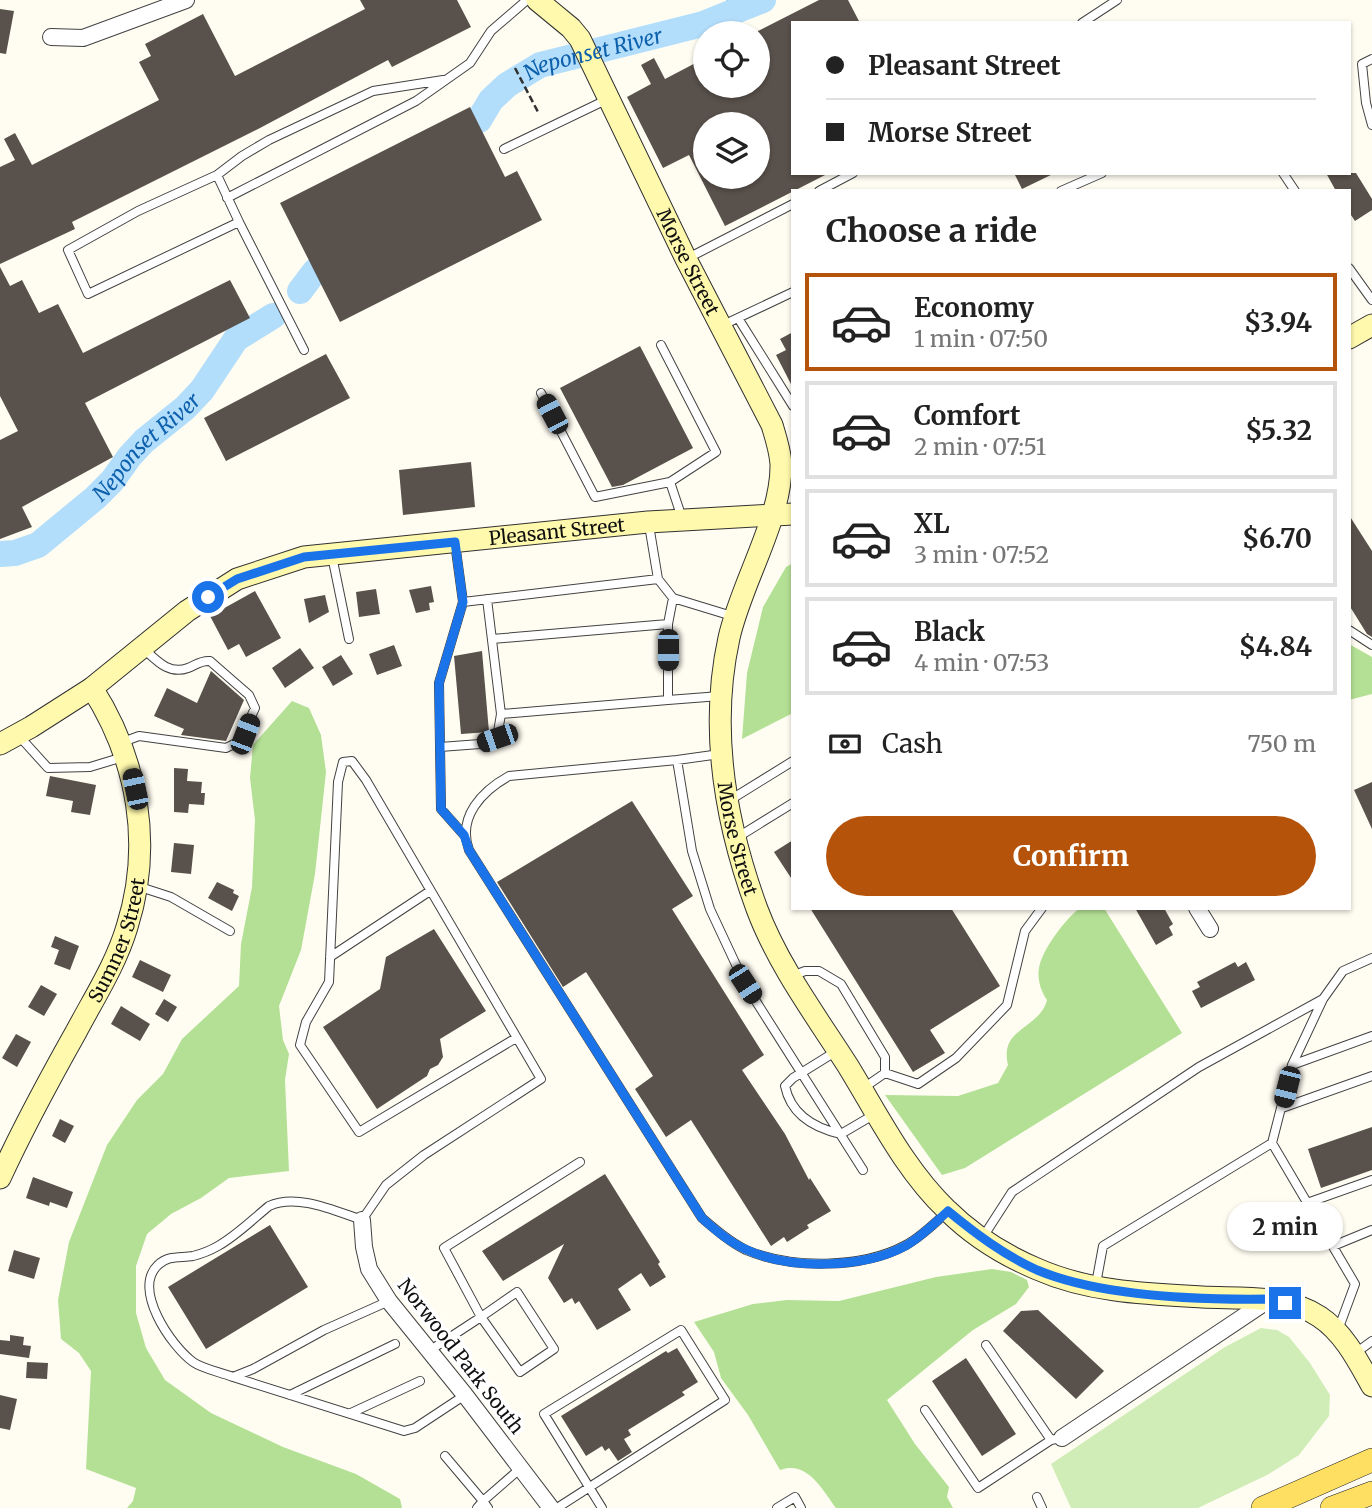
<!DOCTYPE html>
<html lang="en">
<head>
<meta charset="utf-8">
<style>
  :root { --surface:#fff; --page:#f2f2f2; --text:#222; --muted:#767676; --line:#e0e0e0; --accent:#b45309 }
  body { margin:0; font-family:Merriweather,serif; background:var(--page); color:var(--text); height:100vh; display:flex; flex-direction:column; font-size:26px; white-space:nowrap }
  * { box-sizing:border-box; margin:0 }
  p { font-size:23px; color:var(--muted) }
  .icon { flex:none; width:38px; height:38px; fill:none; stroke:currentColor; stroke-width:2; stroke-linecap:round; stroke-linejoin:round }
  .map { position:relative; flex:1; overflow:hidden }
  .details { position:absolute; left:791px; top:189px; width:560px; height:721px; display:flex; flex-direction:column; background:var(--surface); border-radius:0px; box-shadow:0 2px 5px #0004 }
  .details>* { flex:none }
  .banner { position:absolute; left:791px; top:21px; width:560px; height:154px; border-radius:0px; box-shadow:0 2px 5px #0004; display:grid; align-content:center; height:154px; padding:0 35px; background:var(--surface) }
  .tools { position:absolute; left:693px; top:21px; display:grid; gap:14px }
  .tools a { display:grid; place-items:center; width:77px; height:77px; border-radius:50%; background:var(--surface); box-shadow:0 2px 5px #0004; font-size:35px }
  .end { position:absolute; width:32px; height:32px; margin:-16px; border:9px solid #1a73e8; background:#fff; box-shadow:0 0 0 4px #fff }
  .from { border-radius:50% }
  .bubble { position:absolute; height:49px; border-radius:24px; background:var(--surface); box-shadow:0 2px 5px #0004; font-size:23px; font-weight:700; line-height:49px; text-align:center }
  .car { position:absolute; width:21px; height:42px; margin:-21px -10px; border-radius:9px; box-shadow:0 0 5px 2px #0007; background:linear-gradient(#222 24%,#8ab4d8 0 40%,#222 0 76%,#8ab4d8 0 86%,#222 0) }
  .banner b { display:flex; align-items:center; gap:24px; height:66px; font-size:26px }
  .banner b+b { border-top:2px solid var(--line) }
  .banner i { width:18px; height:18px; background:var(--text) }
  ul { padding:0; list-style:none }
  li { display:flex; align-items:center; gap:21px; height:98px; margin:0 14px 10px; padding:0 21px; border:4px solid var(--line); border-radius:0px }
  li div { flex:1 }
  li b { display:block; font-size:26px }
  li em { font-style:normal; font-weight:700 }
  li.on { border-color:var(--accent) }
  li>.icon { width:63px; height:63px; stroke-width:1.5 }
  h2 { padding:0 35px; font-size:32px; line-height:84px }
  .pay { display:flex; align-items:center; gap:18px; height:77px; padding:0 35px; font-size:26px }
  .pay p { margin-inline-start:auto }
  .cta { display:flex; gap:14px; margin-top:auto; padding:14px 35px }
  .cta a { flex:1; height:80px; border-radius:42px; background:var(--accent); color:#fff; font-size:28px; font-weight:700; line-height:80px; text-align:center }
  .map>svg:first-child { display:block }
</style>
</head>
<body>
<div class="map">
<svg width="1372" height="1508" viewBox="0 0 1372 1508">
  <rect width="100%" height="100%" fill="#fffdf2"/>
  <!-- green -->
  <path fill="#d1edb7" d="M1261,1328L1277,1330L1289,1337L1310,1363L1330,1395L1329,1416L1299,1455L1267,1475L1198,1508H1071L1051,1464L1225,1347Z"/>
  <!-- forest -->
  <path fill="#b4e095" d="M793,563V713L742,739L747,673L763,607L786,567Z
    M1349,644L1372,657V694L1349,700Z
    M292,701L309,708L321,735L326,772L315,874L301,950L279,1006L283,1040L289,1054L285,1080L289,1171L229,1178L201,1198L171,1214L147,1234L136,1266V1313L146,1348L165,1380L211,1413L283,1447L356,1474L400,1499L402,1508H127L133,1501L136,1488L86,1469L91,1371L79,1353L61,1339L58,1300L69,1242L107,1145L137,1100L163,1074L182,1039L239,986L241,944L252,887L255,820L250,778L253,745Z
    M1080,908H1104L1182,1033L965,1168L942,1175L885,1095L958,1096L998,1083L1008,1065C999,1027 1039,1030 1047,1000C1041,991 1037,980 1039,968C1042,950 1065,919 1080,908Z
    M992,1269L1011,1272L1027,1280L1029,1287L1016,1304L973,1330L887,1400L915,1444L949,1487L947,1497L953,1508H836C822,1489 807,1460 780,1470L748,1415L721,1378L714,1352L694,1322L753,1304L787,1300L839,1301L936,1277Z"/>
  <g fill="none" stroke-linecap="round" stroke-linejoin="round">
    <!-- stream -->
    <path stroke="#328fd8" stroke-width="4.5" d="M729,0L739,11"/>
    <!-- river -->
    <g stroke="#b2ddfb" stroke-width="26">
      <path id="s1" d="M479,120L491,100L507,85L540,65L703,24L763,0"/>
      <path d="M300,291L315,271"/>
      <path id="s2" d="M0,554L15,553L38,545L95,498L112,481L130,456L144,441L185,408L202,390L236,339L273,316"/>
    </g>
  </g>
  <!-- building -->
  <path fill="#59514b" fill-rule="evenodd" d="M360,0H457L471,27L392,67L388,60L260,128L72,222L75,229L0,264V167L15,160L4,139L15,133L32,165L159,100L139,62L151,56L145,44L203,14L235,76L365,9Z
    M819,0H848L860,23H793V173H829L725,226L689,155L663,168L627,97L651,84L641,65L654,58L665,79L705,58V86H758V31ZM705,124H758V177H705Z
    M0,9L14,11L6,54L0,53Z
    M470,107L505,177L517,171L542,220L340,322L280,203Z
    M1014,173H1055L1022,189Z
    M1326,173H1356L1372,199V210L1355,221L1349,212V191H1336Z
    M0,267L10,286L22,280L39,313L58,304L83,353L230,280L250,318L85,403L113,457L22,507L32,527L0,539V440L18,431L0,396Z
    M793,332V388L776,355L786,350L780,339Z
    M640,346L693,448L623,485L612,487L560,388Z
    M326,354L350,398L226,461L204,418Z
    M471,462L475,507L403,515L399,470Z
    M1349,515L1372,551V637L1367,634L1349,605Z
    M431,586L434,602L429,603L430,610L416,613L409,590Z
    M376,589L380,614L359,617L356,592Z
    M255,591L281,638L246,657L239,644L228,650L210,616Z
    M325,595L329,612L309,623L304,599Z
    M394,645L402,666L377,675L369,654Z
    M300,648L314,668L285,688L272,668Z
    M482,651L489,732L461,734L454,656Z
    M341,655L353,674L333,686L322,667Z
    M211,671L244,700L226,741L181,735L184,729L154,716L167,688L197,703Z
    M174,768L188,769L187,781L202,782L201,793H205L204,805L189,804L188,813L174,812Z
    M50,776L96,785L90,815L71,812L73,801L46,796Z
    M1372,782V829L1354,790Z
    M632,801L693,896L672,909L764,1055L742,1070L785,1134L809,1180L810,1178L831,1211L807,1225L809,1228L787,1242L784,1237L771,1246L691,1120L666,1137L635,1089L653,1076L586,972L563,987L497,882Z
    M793,840V881L774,852Z
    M174,843L194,845L191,874L171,872Z
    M217,882L234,890L233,893L239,896L232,911L208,898Z
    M810,908H951L1000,986L930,1030L945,1053L913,1072Z
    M1135,908H1164L1173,924L1169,927L1173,935L1156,945Z
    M434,929L486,1011L440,1039L443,1057L438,1065L430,1069L427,1076L377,1109L323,1027L380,989L386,957Z
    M55,936L79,946L70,970L54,964L59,950L51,947Z
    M140,960L171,975L163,992L132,977Z
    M1235,962L1238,967L1246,962L1255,980L1201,1008L1192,991L1200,987L1197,982Z
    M41,985L57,994L44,1016L28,1007Z
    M164,999L177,1007L168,1022L155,1014Z
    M121,1006L150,1024L140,1041L111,1024Z
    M16,1034L31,1042L17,1067L2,1058Z
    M60,1119L74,1126L65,1143L52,1136Z
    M1372,1127V1170L1321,1188L1308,1149Z
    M605,1174L660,1262L658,1264L666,1277L650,1287L641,1273L618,1289L631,1310L597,1330L579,1301L575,1304L572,1298L564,1303L548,1278L564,1244L503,1281L482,1251Z
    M33,1177L73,1192L67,1208L50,1202L49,1206L26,1198Z
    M270,1225L308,1287L206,1349L168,1287Z
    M14,1250L40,1258L34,1279L8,1271Z
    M1038,1310L1104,1371L1076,1399L1003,1331L1021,1311Z
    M10,1335L24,1337L23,1345L31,1346L29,1358L0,1354V1340L10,1341Z
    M677,1348L698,1382L682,1392L685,1395L628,1430L631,1435L624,1439L632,1452L618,1461L609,1448L605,1451L602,1446L586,1456L561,1416L666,1351L668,1353Z
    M966,1358L1016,1434L982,1456L932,1381Z
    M27,1362L48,1363L47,1379L26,1378Z
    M0,1395L17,1399L10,1430L0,1428Z"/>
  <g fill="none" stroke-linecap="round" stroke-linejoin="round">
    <defs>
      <path id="lane" d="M1082,23L1117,0
        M1372,59L1362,64L1366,103L1372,125
        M504,149L608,99
        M1283,173L1295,191
        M217,175L239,222L88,294L68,250L138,211L217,175L242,156L269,140L373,91L443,80
        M819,191L853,173
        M1061,191L1102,173
        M227,198L416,101L470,63L491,31L527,0
        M239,222L304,350
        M688,258L793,204
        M1349,268L1372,300
        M738,318L793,406
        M723,325L793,292
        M661,345L716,452L670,482L682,518
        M541,393L595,497L670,482
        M649,525L658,579L673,598L732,616
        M455,543L463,602L658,579
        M332,556L349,639
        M673,598L668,624V700L720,696
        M487,599L501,714
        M463,602L439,683L441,809L464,835
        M1349,630L1372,645
        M492,639L668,624
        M19,736L48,768L90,767L123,757
        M120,743L139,736L226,748L240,741L255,708L249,695L210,661C201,660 196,665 188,668C169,675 157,661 144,649
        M440,747L480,744L497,738L501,714L668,700
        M720,754L677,760L509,776C482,791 457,817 469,850L702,1218C716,1230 730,1242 746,1250C791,1269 862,1269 906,1245C921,1237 935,1223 948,1211
        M677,760L692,851L710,909L745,984L863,1170
        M730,800L793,761
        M738,837L793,803
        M137,886L171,897L230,931
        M330,957L430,891
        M792,976L805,971H819L841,984L885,1057V1073
        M835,1052L793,1078L785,1086C791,1115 814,1128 841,1134L875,1114
        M1292,1065L1372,1036
        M862,1089L885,1073L918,1084L956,1058L1007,1005L1025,931L1042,908
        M1282,1108L1372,1076
        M1272,1143L1292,1065L1323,999L1343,971L1372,958
        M1307,1203L1372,1180
        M983,1237L1012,1192L1199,1067L1323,999
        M1333,1246L1372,1230
        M1096,1284L1103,1246L1272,1143L1355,1284L1338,1330
        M517,1292L554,1349L520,1372L481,1317Z
        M389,1301L324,1330L253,1369L233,1377L404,1431L415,1428L465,1395
        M986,1345L1051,1440L1056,1439
        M429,1351L481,1317L444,1248L580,1162
        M1354,1354L1372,1341
        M233,1377C220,1372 203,1369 193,1362C171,1346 132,1289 158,1265C168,1255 180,1258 193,1256C201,1254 211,1250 218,1246C236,1236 253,1219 269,1206C297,1193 335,1211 362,1220L386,1185L424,1155L541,1079L366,780L352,761L343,762L338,782L329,982L306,1022L300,1045L359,1132L516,1038
        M290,1395L395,1344
        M925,1410L978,1488L1051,1440
        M351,1413L420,1381
        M445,1456L483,1501L477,1508
        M1037,1497L1042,1508
        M488,1508L483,1501L522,1467
        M557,1508L725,1400L681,1330L544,1414L602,1508
        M777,1508L795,1497L801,1508"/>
      <path id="street" d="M51,37L83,38L186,0
        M1197,908L1210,929
        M362,1220L364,1247L369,1269L389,1301L465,1395L551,1508
        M1062,1438L1270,1299"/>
      <g id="secondary">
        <path id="s3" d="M537,0L571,28L580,39L686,259L772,425C776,438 780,450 781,464C782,519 741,583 729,638C709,729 725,822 757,909C778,965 816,1016 848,1066C878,1115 905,1170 947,1210C972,1235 1004,1255 1037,1269C1089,1292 1146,1294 1202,1297C1241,1299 1286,1294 1320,1317C1344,1333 1358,1361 1372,1386"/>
        <path d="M1349,338L1372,325"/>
        <path id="s4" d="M0,744L31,727L92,688L187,611L237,579L304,557L648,522L793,514"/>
        <path id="s5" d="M0,1178C23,1128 49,1080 76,1032C94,998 116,964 127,927C153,845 138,760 92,688"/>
      </g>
      <path id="primary" d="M1263,1508L1372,1460
        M1332,1508L1372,1493"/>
    </defs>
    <!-- lane casing -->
    <use href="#lane" stroke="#424242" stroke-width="10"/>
    <!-- street casing -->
    <use href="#street" stroke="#424242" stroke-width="18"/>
    <!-- secondary casing -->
    <use href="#secondary" stroke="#313131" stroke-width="23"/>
    <!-- primary casing -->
    <use href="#primary" stroke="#202020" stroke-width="24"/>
    <!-- path -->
    <path stroke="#313131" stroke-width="2.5" stroke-dasharray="7 3.5" stroke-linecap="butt" d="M515,68L538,112"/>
    <!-- lane -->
    <use href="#lane" stroke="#fff" stroke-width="8"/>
    <!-- street -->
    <use href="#street" stroke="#fff" stroke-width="16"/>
    <!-- secondary -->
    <use href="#secondary" stroke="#fff9ad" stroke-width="21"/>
    <!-- primary -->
    <use href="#primary" stroke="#ffdf62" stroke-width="23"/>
  </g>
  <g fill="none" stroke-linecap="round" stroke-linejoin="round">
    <!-- route -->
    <path stroke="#1a73e8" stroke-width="9" d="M208,597L237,579L304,557L455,542L463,602L439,683L441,809L464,835L469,850L702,1218C715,1230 729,1242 745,1249C789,1270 864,1269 907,1245C922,1236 935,1223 948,1211C976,1234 1004,1255 1037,1270C1102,1297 1200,1300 1270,1299L1285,1303"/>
  </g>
  <g text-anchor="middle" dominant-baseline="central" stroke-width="7" stroke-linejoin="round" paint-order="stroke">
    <!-- street labels -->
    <g font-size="19" fill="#0f0f0f" stroke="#fff">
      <text stroke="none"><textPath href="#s3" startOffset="306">Morse Street</textPath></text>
      <text stroke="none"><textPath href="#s4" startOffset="614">Pleasant Street</textPath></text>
      <text stroke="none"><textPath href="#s3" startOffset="915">Morse Street</textPath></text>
      <text stroke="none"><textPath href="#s5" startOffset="266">Sumner Street</textPath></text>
      <text transform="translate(461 1356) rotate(52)">Norwood Park South</text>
    </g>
    <!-- water labels -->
    <g font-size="21" font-style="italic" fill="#0d60ac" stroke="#fff">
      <text stroke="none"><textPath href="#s1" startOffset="138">Neponset River</textPath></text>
      <text stroke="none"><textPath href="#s2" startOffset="186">Neponset River</textPath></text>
    </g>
  </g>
</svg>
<div class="tools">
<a><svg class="icon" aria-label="locate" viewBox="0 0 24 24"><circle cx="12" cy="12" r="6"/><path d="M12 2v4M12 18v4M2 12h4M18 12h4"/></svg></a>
<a><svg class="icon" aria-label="layers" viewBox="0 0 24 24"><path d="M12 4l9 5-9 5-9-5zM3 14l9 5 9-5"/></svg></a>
</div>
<i class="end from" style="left:208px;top:597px"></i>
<i class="end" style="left:1285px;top:1303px"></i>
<div class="bubble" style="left:1227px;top:1202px;width:116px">2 min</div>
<i class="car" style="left:552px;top:414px;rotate:332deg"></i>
<i class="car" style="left:668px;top:650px;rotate:180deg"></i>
<i class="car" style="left:245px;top:734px;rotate:21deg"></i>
<i class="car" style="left:497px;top:738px;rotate:251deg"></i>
<i class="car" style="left:135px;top:789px;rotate:348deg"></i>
<i class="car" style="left:745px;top:984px;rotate:147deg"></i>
<i class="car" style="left:1287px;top:1087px;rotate:194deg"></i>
<div class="banner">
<b><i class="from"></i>Pleasant Street</b>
<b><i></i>Morse Street</b>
</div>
<section class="details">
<h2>Choose a ride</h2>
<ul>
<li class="on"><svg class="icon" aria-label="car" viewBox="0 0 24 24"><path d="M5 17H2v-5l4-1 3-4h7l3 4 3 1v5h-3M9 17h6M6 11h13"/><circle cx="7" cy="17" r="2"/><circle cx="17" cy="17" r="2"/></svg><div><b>Economy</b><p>1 min · 07:50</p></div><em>$3.94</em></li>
<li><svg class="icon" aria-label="car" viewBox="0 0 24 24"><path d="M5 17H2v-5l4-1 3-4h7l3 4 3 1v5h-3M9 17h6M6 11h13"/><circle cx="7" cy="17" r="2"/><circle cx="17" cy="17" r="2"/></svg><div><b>Comfort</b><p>2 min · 07:51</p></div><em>$5.32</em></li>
<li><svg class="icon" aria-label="car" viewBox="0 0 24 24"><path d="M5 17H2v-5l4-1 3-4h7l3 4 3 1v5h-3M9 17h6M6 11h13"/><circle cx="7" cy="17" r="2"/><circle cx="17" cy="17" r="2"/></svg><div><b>XL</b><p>3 min · 07:52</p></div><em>$6.70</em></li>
<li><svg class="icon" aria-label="car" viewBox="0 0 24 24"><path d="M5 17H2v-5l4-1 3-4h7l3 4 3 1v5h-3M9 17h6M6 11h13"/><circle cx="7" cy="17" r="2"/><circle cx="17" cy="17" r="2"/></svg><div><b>Black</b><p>4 min · 07:53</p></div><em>$4.84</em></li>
</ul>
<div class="pay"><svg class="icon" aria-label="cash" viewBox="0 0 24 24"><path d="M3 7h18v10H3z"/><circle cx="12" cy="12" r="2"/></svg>Cash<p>750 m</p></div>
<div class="cta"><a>Confirm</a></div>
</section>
</div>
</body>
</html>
